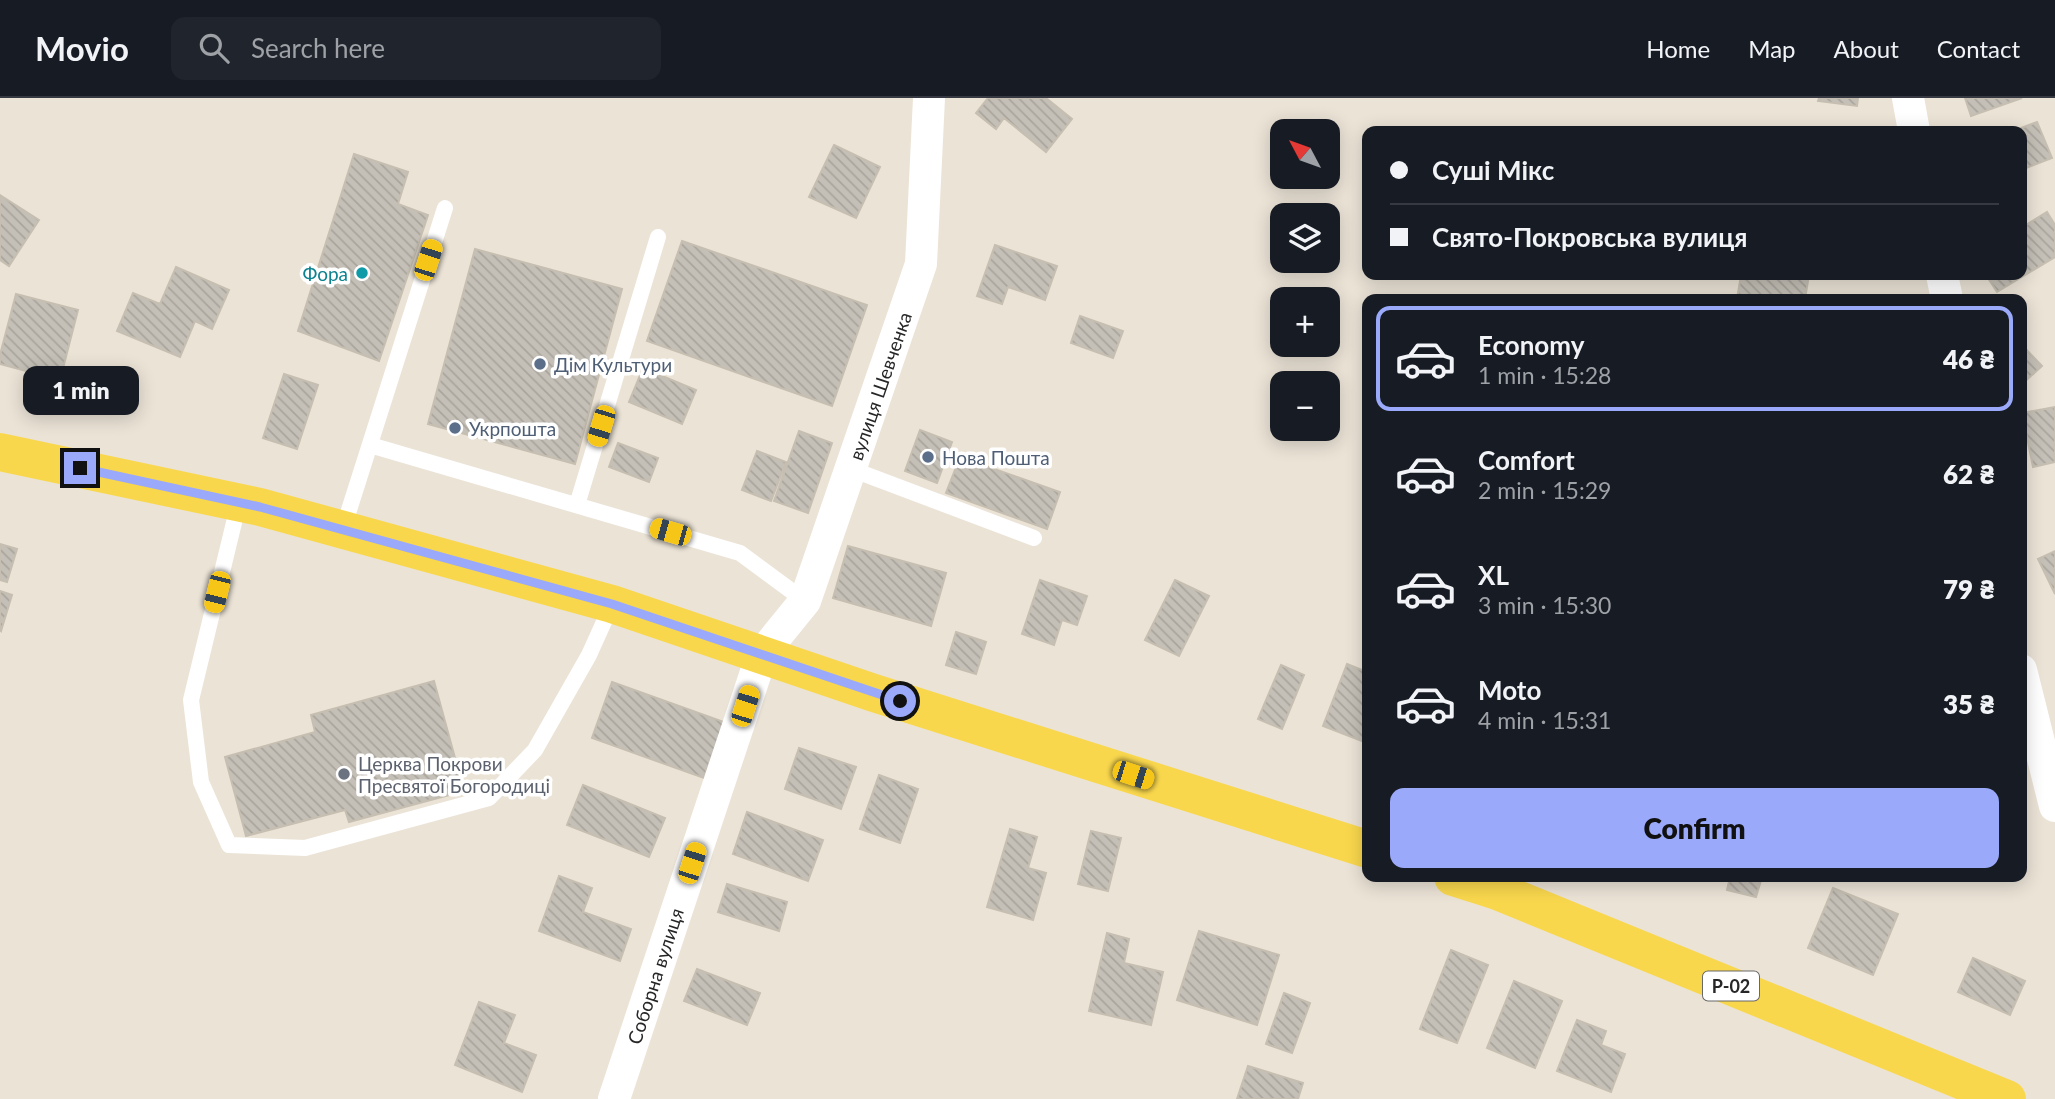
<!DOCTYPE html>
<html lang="en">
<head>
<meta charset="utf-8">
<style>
  :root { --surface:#171b24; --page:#20242c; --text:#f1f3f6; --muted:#9ea1a6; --line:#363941; --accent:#9aa9fa }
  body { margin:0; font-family:Lato,sans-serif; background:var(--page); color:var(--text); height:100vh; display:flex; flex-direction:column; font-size:26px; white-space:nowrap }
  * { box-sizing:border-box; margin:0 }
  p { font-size:23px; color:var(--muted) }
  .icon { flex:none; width:38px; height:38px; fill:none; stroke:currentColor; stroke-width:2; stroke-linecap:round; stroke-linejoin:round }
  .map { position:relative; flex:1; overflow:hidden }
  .drawer { position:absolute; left:1362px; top:196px; width:665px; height:588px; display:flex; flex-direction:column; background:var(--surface); border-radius:14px; box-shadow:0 4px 18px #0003 }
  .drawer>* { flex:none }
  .top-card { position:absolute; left:1362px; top:28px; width:665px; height:154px; border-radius:14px; box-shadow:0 4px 18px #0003; display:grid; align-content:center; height:154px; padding:0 28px; background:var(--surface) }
  .needle { width:46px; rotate:311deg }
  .buttons { position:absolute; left:1270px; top:21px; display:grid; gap:14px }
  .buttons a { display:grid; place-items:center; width:70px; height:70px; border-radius:14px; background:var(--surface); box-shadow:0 4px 18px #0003; font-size:35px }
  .end { position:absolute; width:32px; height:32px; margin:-16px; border:9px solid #9aa9fa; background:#111; box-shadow:0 0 0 4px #111 }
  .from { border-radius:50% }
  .bubble { position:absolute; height:49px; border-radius:14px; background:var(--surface); box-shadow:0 4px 18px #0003; font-size:23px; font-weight:800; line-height:49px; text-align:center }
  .car { position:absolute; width:21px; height:42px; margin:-21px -10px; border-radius:9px; box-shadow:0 0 5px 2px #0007; background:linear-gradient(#f5c518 24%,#345 0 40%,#f5c518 0 76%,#345 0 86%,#f5c518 0) }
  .top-card b { display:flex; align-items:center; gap:24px; height:66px; font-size:26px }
  .top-card b+b { border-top:2px solid var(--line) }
  .top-card i { width:18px; height:18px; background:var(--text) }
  ul { padding:12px 0 0; list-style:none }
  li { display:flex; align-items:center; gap:21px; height:105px; margin:0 14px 10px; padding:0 14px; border:4px solid transparent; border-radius:14px }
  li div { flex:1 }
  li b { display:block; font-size:26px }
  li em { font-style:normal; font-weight:800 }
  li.on { border-color:var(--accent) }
  li>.icon { width:63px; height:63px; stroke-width:1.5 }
  .primary-button { display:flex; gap:14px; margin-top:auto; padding:14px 28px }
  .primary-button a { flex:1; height:80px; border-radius:14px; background:var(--accent); color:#111; font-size:28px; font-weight:800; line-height:80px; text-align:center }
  header { display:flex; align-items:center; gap:42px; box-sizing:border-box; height:98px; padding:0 35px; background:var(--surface); border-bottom:2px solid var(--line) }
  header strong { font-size:33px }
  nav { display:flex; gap:38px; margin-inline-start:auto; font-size:24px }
  .search { width:490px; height:63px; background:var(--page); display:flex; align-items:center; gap:18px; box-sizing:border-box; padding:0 24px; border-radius:14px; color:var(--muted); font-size:26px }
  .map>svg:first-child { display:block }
</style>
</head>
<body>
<header>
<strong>Movio</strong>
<div class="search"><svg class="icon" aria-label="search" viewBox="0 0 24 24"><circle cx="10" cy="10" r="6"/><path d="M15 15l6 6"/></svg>Search here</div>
<nav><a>Home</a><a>Map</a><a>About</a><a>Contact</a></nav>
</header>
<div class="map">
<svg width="2055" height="1001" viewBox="0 0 2055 1001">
  <defs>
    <pattern id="building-back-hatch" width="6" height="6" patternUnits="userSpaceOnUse" patternTransform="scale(1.75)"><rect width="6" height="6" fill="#c5c0b7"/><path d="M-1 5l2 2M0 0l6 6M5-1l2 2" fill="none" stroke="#a9a59d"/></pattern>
  </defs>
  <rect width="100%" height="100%" fill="#ebe3d6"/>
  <!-- building -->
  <path fill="url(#building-back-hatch)" stroke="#c6bfb1" stroke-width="2" d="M988,0H1046L1072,21L1046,54L1004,20L996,31L976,15Z
    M1819,0H1858L1857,8L1818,3Z
    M1965,0H2022L1971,18Z
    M2037,24L2052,60L2021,72V33H2013Z
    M834,47L880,69L856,120L809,99Z
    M354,56L408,74L398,106L428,117L379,263L298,233Z
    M0,97L39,122L9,168L0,162Z
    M2047,114L2055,127V159L1997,194L1986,177H2021V130Z
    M682,143L867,207L832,308L647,243Z
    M995,147L1057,168L1045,202L1008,189L1002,206L977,198Z
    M475,151L622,191L575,366L428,326Z
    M176,169L229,192L212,231L195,223L180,259L117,233L133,195L160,206Z
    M1741,177H1809L1805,201H1737Z
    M16,196L78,212L60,282L0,266V257Z
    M1080,218L1123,233L1113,260L1071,245Z
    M2023,248L2042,268L2021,287V249Z
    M643,270L696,292L682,326L629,304Z
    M284,276L318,287L297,351L263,340Z
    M2055,309V364L2033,369L2022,315Z
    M920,332L952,344L937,385L905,373Z
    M799,333L832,345L808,415L774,403Z
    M618,345L658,360L649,384L609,369Z
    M757,353L786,364L771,403L742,392Z
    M960,359L1060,394L1047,431L946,395Z
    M0,446L17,451L7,484L0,482Z
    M848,448L946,475L931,528L833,500Z
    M2055,453V496L2038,461Z
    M1040,482L1087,498L1077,527L1062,522L1054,547L1022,536Z
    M1175,482L1209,498L1179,558L1145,542Z
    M0,493L12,497L1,533L0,532Z
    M956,534L986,544L976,576L946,567Z
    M1347,566L1367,574V645L1323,628Z
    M1281,567L1304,577L1282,631L1258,621Z
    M434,583L464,693L349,724L345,712L246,738L225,659L315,634L311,617Z
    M612,584L724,624L704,680L592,640Z
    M799,650L856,669L841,711L785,691Z
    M879,677L918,691L900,745L860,731Z
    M583,687L665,720L649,759L567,727Z
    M747,714L823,742L808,783L733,756Z
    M1010,731L1037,739L1028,770L1046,775L1033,822L987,809Z
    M1091,733L1121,740L1108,793L1078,786Z
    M559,778L592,790L583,814L631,831L620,863L539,833Z
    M1730,779H1762L1756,799L1727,792Z
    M727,786L787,804L779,833L718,814Z
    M1833,790L1898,816L1873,877L1808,850Z
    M1199,833L1279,857L1257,927L1177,902Z
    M1107,835L1129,841L1124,865L1163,874L1151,927L1089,913Z
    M1451,852L1488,867L1457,945L1420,931Z
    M1973,860L2025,883L2010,917L1958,894Z
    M697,871L760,895L747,927L684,903Z
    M1514,883L1562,903L1535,970L1487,950Z
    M1284,895L1310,905L1292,955L1266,946Z
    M479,904L515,917L504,945L536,957L522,994L455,967Z
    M1577,922L1606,933L1601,947L1625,956L1611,994L1557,973Z
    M1248,968L1303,985L1298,1001H1237Z"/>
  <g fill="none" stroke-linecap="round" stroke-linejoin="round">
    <!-- lane -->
    <path stroke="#fff" stroke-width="16" d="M370,347L740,455L805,503
      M851,371L1034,440
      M239,404L191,602L201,684L229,747L305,750L489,700L535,652L589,557L612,506
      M577,407L658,139
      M343,431L445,110"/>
    <!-- street -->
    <path stroke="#fff" stroke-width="32" d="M1908,0L1914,33
      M1942,177L1947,201
      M2021,572L2055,708
      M614,1001L762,556L805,503L921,166L929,0"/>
    <!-- primary -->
    <path stroke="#f9d74d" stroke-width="38" d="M0,354L260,409L612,506L874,595L1367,751
      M1453,779L1497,793L2007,1001"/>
  </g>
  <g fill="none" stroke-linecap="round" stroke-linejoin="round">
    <!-- route -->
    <path stroke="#9aa9fa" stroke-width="9" d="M80,370L260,409L612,506L900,603"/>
  </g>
  <!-- markers -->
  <circle fill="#0f9aa8" stroke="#fff" stroke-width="2.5" cx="362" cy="175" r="7"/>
  <g fill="#5c6f8a" stroke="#fff" stroke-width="2.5">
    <circle cx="540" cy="266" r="7"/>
    <circle cx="455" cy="330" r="7"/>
    <circle cx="928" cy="359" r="7"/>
  </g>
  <circle fill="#6b7280" stroke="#fff" stroke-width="2.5" cx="344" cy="676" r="7"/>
  <g text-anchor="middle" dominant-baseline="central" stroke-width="7" stroke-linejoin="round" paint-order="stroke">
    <!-- shield labels -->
    <rect fill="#fff" stroke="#686868" stroke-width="2" x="1703" y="873.5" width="56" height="29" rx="5"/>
    <g font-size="18" font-weight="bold" fill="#272727">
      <text x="1731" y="888">Р-02</text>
    </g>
    <!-- culture labels -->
    <g font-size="19" fill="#0d838f" stroke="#fff" text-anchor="end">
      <text x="348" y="175">Фора</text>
    </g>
    <!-- service labels -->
    <g font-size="19" fill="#4e5e75" stroke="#fff" text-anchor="start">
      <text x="554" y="266">Дім Культури</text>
      <text x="469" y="330">Укрпошта</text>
      <text x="942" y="359">Нова Пошта</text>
    </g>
    <!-- street labels -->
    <g font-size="19" fill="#272727" stroke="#fff">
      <text transform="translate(880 288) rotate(-71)">вулиця Шевченка</text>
      <text transform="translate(655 878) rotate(-72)">Соборна вулиця</text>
    </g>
    <!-- worship labels -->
    <g font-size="19" fill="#5b616d" stroke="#fff" text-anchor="start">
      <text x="358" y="665">Церква Покрови<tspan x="358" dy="22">Пресвятої Богородиці</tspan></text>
    </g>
  </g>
</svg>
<div class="buttons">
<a><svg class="needle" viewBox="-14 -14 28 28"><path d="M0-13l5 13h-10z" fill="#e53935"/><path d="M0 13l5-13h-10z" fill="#9ea1a6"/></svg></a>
<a><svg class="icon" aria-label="layers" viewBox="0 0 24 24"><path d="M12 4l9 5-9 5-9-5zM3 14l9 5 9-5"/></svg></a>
<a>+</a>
<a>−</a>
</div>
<i class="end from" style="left:900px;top:603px"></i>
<i class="end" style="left:80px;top:370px"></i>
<div class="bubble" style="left:23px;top:268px;width:116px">1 min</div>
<i class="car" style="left:428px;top:162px;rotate:18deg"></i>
<i class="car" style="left:601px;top:328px;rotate:197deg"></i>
<i class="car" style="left:670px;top:434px;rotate:286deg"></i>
<i class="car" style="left:217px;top:494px;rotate:194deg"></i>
<i class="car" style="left:745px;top:608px;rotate:18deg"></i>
<i class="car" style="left:1133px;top:677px;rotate:108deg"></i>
<i class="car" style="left:692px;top:765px;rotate:18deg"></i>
<div class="top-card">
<b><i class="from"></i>Суші Мікс</b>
<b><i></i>Свято-Покровська вулиця</b>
</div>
<section class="drawer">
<ul>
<li class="on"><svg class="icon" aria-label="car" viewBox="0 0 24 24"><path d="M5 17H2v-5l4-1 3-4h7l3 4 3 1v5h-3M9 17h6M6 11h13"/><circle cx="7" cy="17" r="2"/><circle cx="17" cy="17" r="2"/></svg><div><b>Economy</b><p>1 min · 15:28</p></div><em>46 ₴</em></li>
<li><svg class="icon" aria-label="car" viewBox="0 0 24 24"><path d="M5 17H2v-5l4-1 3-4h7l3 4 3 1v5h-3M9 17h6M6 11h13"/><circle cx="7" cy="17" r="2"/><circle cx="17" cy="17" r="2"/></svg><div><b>Comfort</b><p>2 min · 15:29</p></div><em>62 ₴</em></li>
<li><svg class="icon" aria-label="car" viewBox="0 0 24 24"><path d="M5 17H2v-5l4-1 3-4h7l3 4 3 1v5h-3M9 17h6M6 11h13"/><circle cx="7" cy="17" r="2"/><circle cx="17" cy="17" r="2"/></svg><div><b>XL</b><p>3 min · 15:30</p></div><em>79 ₴</em></li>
<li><svg class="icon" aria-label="car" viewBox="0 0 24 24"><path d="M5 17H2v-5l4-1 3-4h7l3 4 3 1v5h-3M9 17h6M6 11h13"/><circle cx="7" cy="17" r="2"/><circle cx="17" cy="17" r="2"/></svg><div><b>Moto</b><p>4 min · 15:31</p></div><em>35 ₴</em></li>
</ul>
<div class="primary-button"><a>Confirm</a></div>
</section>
</div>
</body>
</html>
